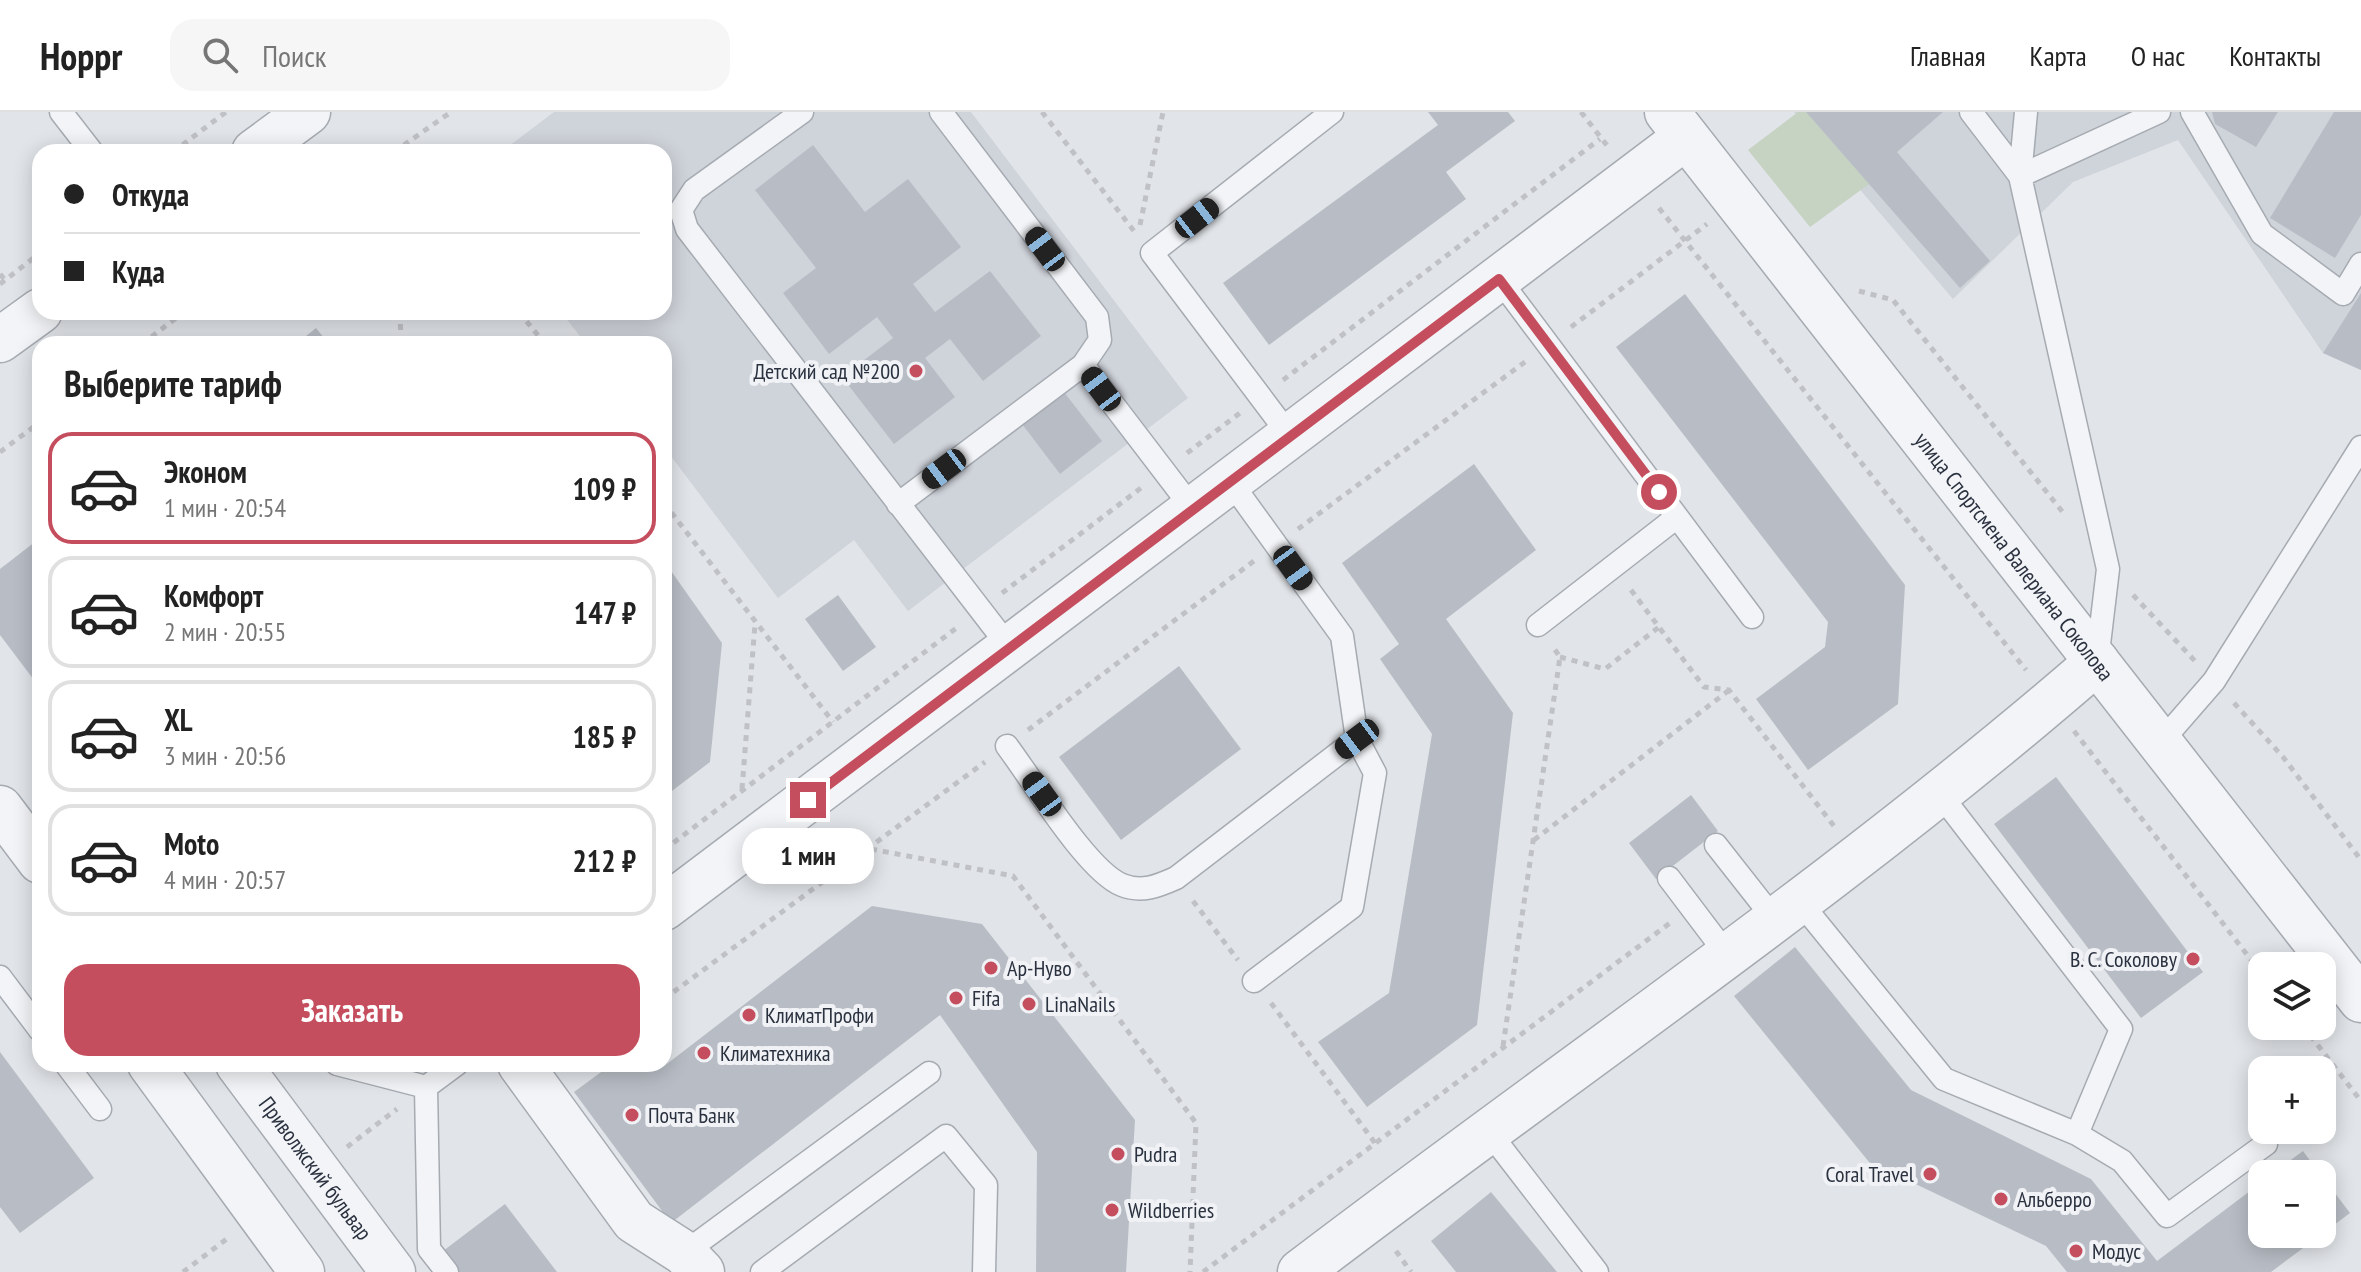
<!DOCTYPE html>
<html lang="ru">
<head>
<meta charset="utf-8">
<style>
  :root { --surface:#fff; --page:#f6f6f6; --text:#222; --muted:#767676; --line:#e0e0e0; --accent:#c54e5e }
  body { margin:0; font-family:"PT Sans Narrow",sans-serif; background:var(--page); color:var(--text); height:100vh; display:flex; flex-direction:column; font-size:30px; white-space:nowrap }
  * { box-sizing:border-box; margin:0 }
  p { font-size:26px; color:var(--muted) }
  .icon { flex:none; width:44px; height:44px; fill:none; stroke:currentColor; stroke-width:2; stroke-linecap:round; stroke-linejoin:round }
  .map { position:relative; flex:1; overflow:hidden }
  .panel { position:absolute; left:32px; top:224px; width:640px; height:736px; display:flex; flex-direction:column; background:var(--surface); border-radius:24px; box-shadow:0 4px 20px #0003 }
  .panel>* { flex:none }
  .guide { position:absolute; left:32px; top:32px; width:640px; height:176px; border-radius:24px; box-shadow:0 4px 20px #0003; display:grid; align-content:center; height:176px; padding:0 32px; background:var(--surface) }
  .fabs { position:absolute; left:2248px; top:840px; display:grid; gap:16px }
  .fabs a { display:grid; place-items:center; width:88px; height:88px; border-radius:16px; background:var(--surface); box-shadow:0 4px 20px #0003; font-size:40px }
  .end { position:absolute; width:36px; height:36px; margin:-18px; border:10px solid #c54e5e; background:#fff; box-shadow:0 0 0 4px #fff }
  .from { border-radius:50% }
  .bubble { position:absolute; height:56px; border-radius:24px; background:var(--surface); box-shadow:0 4px 20px #0003; font-size:26px; font-weight:700; line-height:56px; text-align:center }
  .car { position:absolute; width:24px; height:48px; margin:-24px -12px; border-radius:10px; box-shadow:0 0 6px 2px #0007; background:linear-gradient(#222 24%,#8ab4d8 0 40%,#222 0 76%,#8ab4d8 0 86%,#222 0) }
  .guide b { display:flex; align-items:center; gap:28px; height:76px; font-size:30px }
  .guide b+b { border-top:2px solid var(--line) }
  .guide i { width:20px; height:20px; background:var(--text) }
  ul { padding:0; list-style:none }
  li { display:flex; align-items:center; gap:24px; height:112px; margin:0 16px 12px; padding:0 16px; border:4px solid var(--line); border-radius:24px }
  li div { flex:1 }
  li b { display:block; font-size:30px }
  li em { font-style:normal; font-weight:700 }
  li.on { border-color:var(--accent) }
  li>.icon { width:72px; height:72px; stroke-width:1.5 }
  h2 { padding:0 32px; font-size:36px; line-height:96px }
  .action { display:flex; gap:16px; margin-top:auto; padding:16px 32px }
  .action a { flex:1; height:92px; border-radius:24px; background:var(--accent); color:#fff; font-size:32px; font-weight:700; line-height:92px; text-align:center }
  header { display:flex; align-items:center; gap:48px; box-sizing:border-box; height:112px; padding:0 40px; background:var(--surface); border-bottom:2px solid var(--line) }
  header strong { font-size:38px }
  nav { display:flex; gap:44px; margin-inline-start:auto; font-size:28px }
  .search { width:560px; height:72px; background:var(--page); display:flex; align-items:center; gap:20px; box-sizing:border-box; padding:0 28px; border-radius:24px; color:var(--muted); font-size:30px }
  .map>svg:first-child { display:block }
</style>
</head>
<body>
<header>
<strong>Hoppr</strong>
<div class="search"><svg class="icon" aria-label="search" viewBox="0 0 24 24"><circle cx="10" cy="10" r="6"/><path d="M15 15l6 6"/></svg>Поиск</div>
<nav><a>Главная</a><a>Карта</a><a>О нас</a><a>Контакты</a></nav>
</header>
<div class="map">
<svg width="2361" height="1160" viewBox="0 0 2361 1160">
  <rect width="100%" height="100%" fill="#e1e4e8"/>
  <!-- built -->
  <path fill="#cfd3da" d="M554,0H971L1188,286L908,499L854,428L778,486L664,335V232H586L561,200H664V40H501Z
    M1794,0H2361V258L2323,241L2178,28L2073,70L1953,187Z"/>
  <!-- green -->
  <path fill="#c6d2c2" d="M1798,0H1806L1869,72L1810,115L1748,38Z"/>
  <!-- building -->
  <path fill="#b8bdc5" d="M1428,0H1508L1515,9L1446,60L1466,87L1269,233L1223,171L1438,13Z
    M1806,0H1943L1897,40L1990,149L1960,176Z
    M2212,0H2278L2256,35L2215,12Z
    M2334,0H2361V103L2335,146L2270,106Z
    M813,33L865,100L908,67L961,135L913,172L935,200L990,159L1041,224L983,269L950,227L925,246L955,285L894,332L842,265L893,226L877,205L829,242L783,181L816,156L755,78Z
    M2361,181V258L2323,241Z
    M1685,182L1905,473L1898,592L1808,658L1756,587L1825,535L1828,510L1616,235Z
    M316,216L329,232H296Z
    M1060,275L1102,329L1060,362L1019,308Z
    M1474,352L1536,438L1446,507L1513,601L1477,913L1367,995L1318,930L1389,881L1432,622L1380,547L1399,532L1342,451Z
    M40,426V576L0,523V457Z
    M664,449L722,531L710,650L664,685Z
    M838,483L876,535L843,559L805,507Z
    M1179,554L1241,637L1121,728L1059,645Z
    M2056,665L2203,860L2141,906L1994,712Z
    M1691,683L1718,719L1656,767L1629,731Z
    M872,794L982,812L1135,1008L1126,1160H1036L1037,1040L940,903L671,1111L574,980L612,952H660L663,955Z
    M1795,835L1911,978L2091,1067L2157,1149L2262,1070V1122H2322L2271,1160H2067L2046,1134L1869,1050L1734,884Z
    M0,940L94,1066L20,1121L0,1095Z
    M2303,1039L2320,1062H2272Z
    M2322,1064L2350,1101L2322,1122Z
    M1491,1080L1557,1160H1456L1431,1129Z
    M505,1092L557,1160H459L443,1139Z"/>
  <g fill="none" stroke-linecap="round" stroke-linejoin="round">
    <defs>
      <path id="lane" d="M61,0L92,40
        M802,0L694,78L681,98L687,117L1010,536
        M1971,0L2020,64
        M2026,0L2020,64L2108,457L2097,549
        M2192,0L2262,122L2343,182L2361,152
        M2020,64L2159,0
        M1499,167L1752,505
        M1083,253L1193,397
        M1290,324L1152,141L1332,0
        M1230,369L1342,524L1357,627L1375,661L1352,795L1254,869
        M898,392L1083,253L1100,228L1097,205L941,0
        M1538,513L1677,405
        M2160,631L2214,569L2361,335
        M1007,634C1032,667 1087,759 1122,773C1142,781 1158,774 1176,766L1357,627
        M1940,682L2121,917L2077,1022
        M1716,733L1775,808
        M1669,766L1728,844
        M1800,790L1944,967L2077,1022L2122,1049L2167,1104L2266,1032
        M0,865L40,918
        M66,952L100,997
        M337,952L426,975
        M426,975L429,1137L447,1160
        M426,975L457,952
        M1489,1020L1597,1160
        M684,1141L929,961
        M762,1160L946,1024L986,1073L984,1160"/>
      <g id="street">
        <path id="s1" d="M1667,0L2361,888"/>
        <path d="M254,40L308,0"/>
        <path d="M0,228L40,199"/>
        <path d="M0,696L40,749"/>
        <path d="M664,796L1686,25"/>
        <path d="M150,952L302,1160"/>
        <path id="s2" d="M238,952L393,1160"/>
        <path d="M520,952L634,1109L684,1141L702,1160"/>
        <path d="M1300,1160C1566,957 1844,770 2097,550"/>
      </g>
    </defs>
    <!-- lane casing -->
    <use href="#lane" stroke="#a6abb2" stroke-width="25"/>
    <!-- street casing -->
    <use href="#street" stroke="#a6abb2" stroke-width="47"/>
    <!-- path -->
    <path stroke="#bfc1c7" stroke-width="5" stroke-dasharray="6 6" stroke-linecap="butt" d="M1042,0L1134,119
      M1581,0L1609,36
      M173,40L226,0
      M394,40L451,0
      M1659,96L2026,558
      M1140,113L1163,0
      M0,162L5,168
      M0,172L40,141
      M1859,179L1893,188L2065,403
      M400,200L401,232
      M519,200L545,232
      M1571,215L1707,112
      M142,232L184,200
      M1283,268L1600,27
      M0,340L40,310
      M1187,341L1240,301
      M664,391L833,610
      M1298,417L1525,250
      M1631,478L1704,575L1729,578L1834,714
      M1002,481L1141,376
      M2133,483L2195,549
      M1560,545L1605,557L1659,515
      M2234,591L2283,645L2361,748
      M1028,618L1254,449
      M2074,619L2262,862
      M742,677L755,512
      M1534,728L1728,579
      M871,737L1013,764L1196,1011L1190,1160
      M664,738L959,514
      M1193,789L1238,848
      M664,887L985,650
      M1271,891L1375,1031
      M2303,914L2361,989
      M1503,934L1560,545L1553,535
      M347,1035L397,997
      M1396,1139L1411,1160
      M183,1160L228,1126
      M1203,1160L1670,811"/>
    <!-- lane -->
    <use href="#lane" stroke="#f3f4f7" stroke-width="22"/>
    <!-- street -->
    <use href="#street" stroke="#f3f4f7" stroke-width="44"/>
  </g>
  <g fill="none" stroke-linecap="round" stroke-linejoin="round">
    <!-- route -->
    <path stroke="#c54e5e" stroke-width="10" d="M808,688L1499,167L1659,380"/>
  </g>
  <!-- markers -->
  <g fill="#c54e5e" stroke="#f0f2f6" stroke-width="3">
    <circle cx="916" cy="259" r="8"/>
    <circle cx="2193" cy="847" r="8"/>
    <circle cx="991" cy="856" r="8"/>
    <circle cx="956" cy="886" r="8"/>
    <circle cx="1029" cy="892" r="8"/>
    <circle cx="749" cy="903" r="8"/>
    <circle cx="704" cy="941" r="8"/>
    <circle cx="632" cy="1003" r="8"/>
    <circle cx="1118" cy="1042" r="8"/>
    <circle cx="1930" cy="1062" r="8"/>
    <circle cx="2001" cy="1087" r="8"/>
    <circle cx="1112" cy="1098" r="8"/>
    <circle cx="2076" cy="1139" r="8"/>
  </g>
  <g text-anchor="middle" dominant-baseline="central" stroke-width="8" stroke-linejoin="round" paint-order="stroke">
    <!-- poi labels -->
    <g font-size="22" fill="#2a313f" stroke="#f0f2f6" text-anchor="start">
      <text x="900" y="259" text-anchor="end">Детский сад №200</text>
      <text x="2177" y="847" text-anchor="end">В. С. Соколову</text>
      <text x="1007" y="856">Ар-Нуво</text>
      <text x="972" y="886">Fifa</text>
      <text x="1045" y="892">LinaNails</text>
      <text x="765" y="903">КлиматПрофи</text>
      <text x="720" y="941">Климатехника</text>
      <text x="648" y="1003">Почта Банк</text>
      <text x="1134" y="1042">Pudra</text>
      <text x="1914" y="1062" text-anchor="end">Coral Travel</text>
      <text x="2017" y="1087">Альберро</text>
      <text x="1128" y="1098">Wildberries</text>
      <text x="2092" y="1139">Модус</text>
    </g>
    <!-- street labels -->
    <g font-size="22" fill="#2a313f" stroke="#f0f2f6">
      <text stroke="none"><textPath href="#s1" startOffset="564">улица Спортсмена Валериана Соколова</textPath></text>
      <text stroke="none"><textPath href="#s2" startOffset="130">Приволжский бульвар</textPath></text>
    </g>
  </g>
</svg>
<div class="fabs">
<a><svg class="icon" aria-label="layers" viewBox="0 0 24 24"><path d="M12 4l9 5-9 5-9-5zM3 14l9 5 9-5"/></svg></a>
<a>+</a>
<a>−</a>
</div>
<i class="end from" style="left:1659px;top:380px"></i>
<i class="end" style="left:808px;top:688px"></i>
<div class="bubble" style="left:742px;top:716px;width:132px">1 мин</div>
<i class="car" style="left:1197px;top:106px;rotate:52deg"></i>
<i class="car" style="left:1045px;top:137px;rotate:323deg"></i>
<i class="car" style="left:1101px;top:277px;rotate:323deg"></i>
<i class="car" style="left:944px;top:357px;rotate:233deg"></i>
<i class="car" style="left:1293px;top:456px;rotate:144deg"></i>
<i class="car" style="left:1357px;top:627px;rotate:233deg"></i>
<i class="car" style="left:1042px;top:682px;rotate:324deg"></i>
<div class="guide">
<b><i class="from"></i>Откуда</b>
<b><i></i>Куда</b>
</div>
<section class="panel">
<h2>Выберите тариф</h2>
<ul>
<li class="on"><svg class="icon" aria-label="car" viewBox="0 0 24 24"><path d="M5 17H2v-5l4-1 3-4h7l3 4 3 1v5h-3M9 17h6M6 11h13"/><circle cx="7" cy="17" r="2"/><circle cx="17" cy="17" r="2"/></svg><div><b>Эконом</b><p>1 мин · 20:54</p></div><em>109 ₽</em></li>
<li><svg class="icon" aria-label="car" viewBox="0 0 24 24"><path d="M5 17H2v-5l4-1 3-4h7l3 4 3 1v5h-3M9 17h6M6 11h13"/><circle cx="7" cy="17" r="2"/><circle cx="17" cy="17" r="2"/></svg><div><b>Комфорт</b><p>2 мин · 20:55</p></div><em>147 ₽</em></li>
<li><svg class="icon" aria-label="car" viewBox="0 0 24 24"><path d="M5 17H2v-5l4-1 3-4h7l3 4 3 1v5h-3M9 17h6M6 11h13"/><circle cx="7" cy="17" r="2"/><circle cx="17" cy="17" r="2"/></svg><div><b>XL</b><p>3 мин · 20:56</p></div><em>185 ₽</em></li>
<li><svg class="icon" aria-label="car" viewBox="0 0 24 24"><path d="M5 17H2v-5l4-1 3-4h7l3 4 3 1v5h-3M9 17h6M6 11h13"/><circle cx="7" cy="17" r="2"/><circle cx="17" cy="17" r="2"/></svg><div><b>Moto</b><p>4 мин · 20:57</p></div><em>212 ₽</em></li>
</ul>
<div class="action"><a>Заказать</a></div>
</section>
</div>
</body>
</html>
